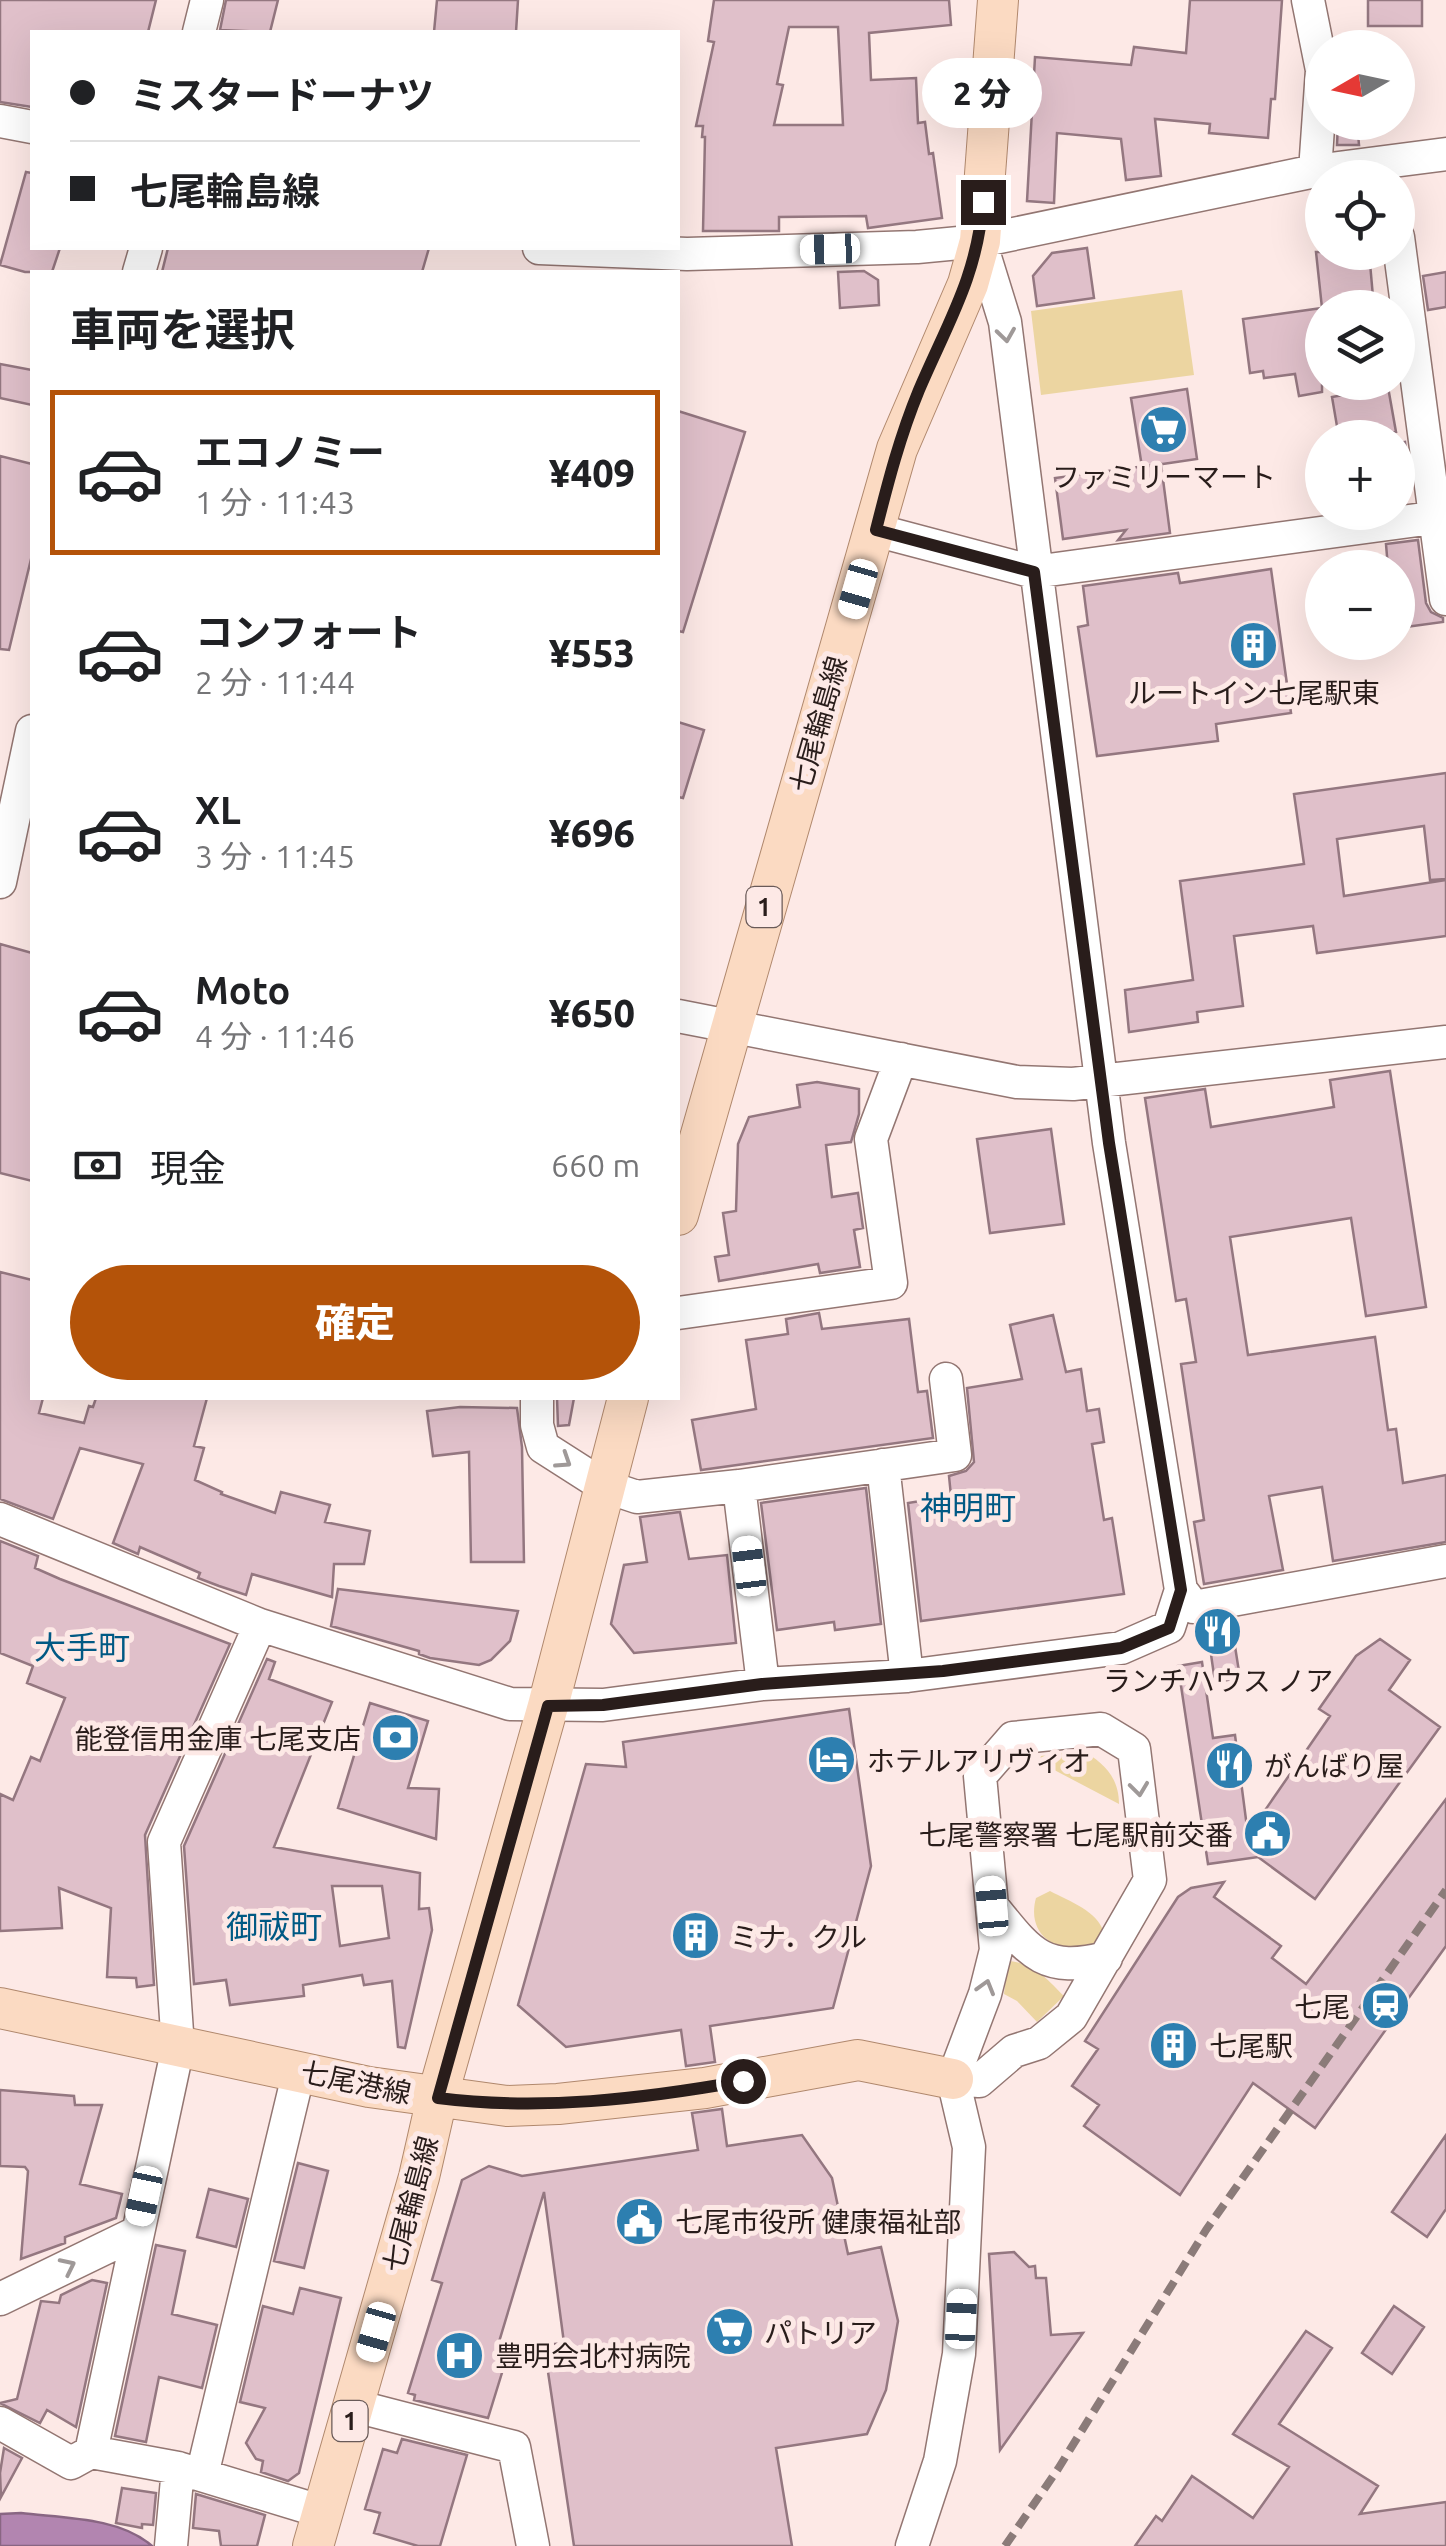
<!DOCTYPE html>
<html lang="ja">
<head>
<meta charset="utf-8">
<style>
  :root { --surface:#fff; --page:#f6f6f6; --text:#202124; --muted:#757577; --line:#e0e0e0; --accent:#b45309 }
  body { margin:0; font-family:Ubuntu,"Noto Sans JP",sans-serif; background:var(--page); color:var(--text); height:100vh; display:flex; flex-direction:column; font-size:38px; white-space:nowrap }
  * { box-sizing:border-box; margin:0 }
  p { font-size:32px; color:var(--muted) }
  .icon { flex:none; width:55px; height:55px; fill:none; stroke:currentColor; stroke-width:2; stroke-linecap:round; stroke-linejoin:round }
  .map { position:relative; flex:1; overflow:hidden }
  .side { position:absolute; left:30px; top:270px; width:650px; height:1130px; display:flex; flex-direction:column; background:var(--surface); border-radius:0px; box-shadow:0 10px 40px #0002 }
  .side>* { flex:none }
  .guide { position:absolute; left:30px; top:30px; width:650px; height:220px; border-radius:0px; box-shadow:0 10px 40px #0002; display:grid; align-content:center; height:220px; padding:0 40px; background:var(--surface) }
  .needle { width:65px; rotate:261deg }
  .controls { position:absolute; left:1305px; top:30px; display:grid; gap:20px }
  .controls a { display:grid; place-items:center; width:110px; height:110px; border-radius:50%; background:var(--surface); box-shadow:0 10px 40px #0002; font-size:50px }
  .end { position:absolute; width:45px; height:45px; margin:-22px; border:12px solid #291d1b; background:#fff; box-shadow:0 0 0 5px #fff }
  .from { border-radius:50% }
  .bubble { position:absolute; height:70px; border-radius:35px; background:var(--surface); box-shadow:0 10px 40px #0002; font-size:32px; font-weight:800; line-height:70px; text-align:center }
  .car { position:absolute; width:30px; height:60px; margin:-30px -15px; border-radius:12px; box-shadow:0 0 8px 2px #0007; background:linear-gradient(#fff 24%,#345 0 40%,#fff 0 76%,#345 0 86%,#fff 0) }
  .guide b { display:flex; align-items:center; gap:35px; height:95px; font-size:38px }
  .guide b+b { border-top:2px solid var(--line) }
  .guide i { width:25px; height:25px; background:var(--text) }
  ul { padding:0; list-style:none }
  li { display:flex; align-items:center; gap:30px; height:165px; margin:0 20px 15px; padding:0 20px; border:5px solid transparent; border-radius:0px }
  li div { flex:1 }
  li b { display:block; font-size:38px }
  li em { font-style:normal; font-weight:800 }
  li.selected { border-color:var(--accent) }
  li>.icon { width:90px; height:90px; stroke-width:1.5 }
  h2 { padding:0 40px; font-size:45px; line-height:120px }
  .pay { display:flex; align-items:center; gap:25px; height:110px; padding:0 40px; font-size:38px }
  .pay p { margin-inline-start:auto }
  .action { display:flex; gap:20px; margin-top:auto; padding:20px 40px }
  .action a { flex:1; height:115px; border-radius:60px; background:var(--accent); color:#fff; font-size:40px; font-weight:800; line-height:115px; text-align:center }
  .map>svg:first-child { display:block }
</style>
</head>
<body>
<div class="map">
<svg width="1446" height="2546" viewBox="0 0 1446 2546">
  <rect width="100%" height="100%" fill="#fde9e6"/>
  <!-- green -->
  <path fill="#ecd5a1" d="M1182,290L1194,375L1041,395L1031,311Z
    M1081,1750C1104,1762 1119,1778 1119,1804L1039,1762L1041,1756Z
    M1050,1891C1069,1901 1098,1911 1104,1933C1087,1962 1022,1949 1036,1898Z
    M1008,1961C1033,1962 1048,1980 1064,1996L1037,2022L1017,2001L1004,1994Z"/>
  <!-- water -->
  <path fill="#b285b0" stroke="#896683" stroke-width="2.5" d="M21,2513C62,2518 120,2517 152,2546H0V2514Z"/>
  <!-- building -->
  <path fill="#e0c0ca" stroke="#947780" stroke-width="2.5" fill-rule="evenodd" d="M0,0H156L148,32H32V107L0,102Z
    M226,0H278L270,32L220,30Z
    M437,0H518L516,32H434Z
    M714,0H949L951,25L869,33L871,80L916,78L918,123L925,122L929,154L933,153L942,218L868,228L866,216L779,217V231H703L705,137H702L703,126H696L714,42L708,41ZM789,27H838L843,125H774L783,85L777,84Z
    M1190,0H1282L1275,99H1271L1268,138L1209,133L1210,124L1155,119L1161,176L1126,180L1121,139L1057,133L1054,203L1027,201L1035,57L1131,65L1134,47L1186,53Z
    M1368,0H1422V26H1368Z
    M1338,122H1357L1359,145H1337Z
    M26,172L32,173V248H60L52,272H25L0,265Z
    M168,248H429L422,272H162Z
    M1087,248L1094,298L1037,306L1033,276L1052,253Z
    M1316,252H1369L1374,308H1322Z
    M864,271L878,280L879,305L840,308L838,272Z
    M1446,272V307L1428,310L1423,276Z
    M1322,308V392L1299,396L1295,374L1264,378L1263,371L1250,373L1243,319Z
    M0,364L32,370V405L0,398Z
    M1388,387L1396,432L1339,438L1332,397Z
    M1187,389L1197,459L1142,467L1131,398Z
    M678,411L745,432L683,632L678,631Z
    M1405,442L1409,475L1398,477V443Z
    M0,456L32,464V555L9,650L0,649Z
    M1161,464L1170,533L1118,540L1126,530L1063,539L1055,478Z
    M1418,540L1426,603L1431,612L1443,618V622L1398,628V568H1388L1386,544Z
    M1271,569L1291,713L1216,724L1218,741L1097,756L1078,627L1088,625L1083,586L1178,573L1180,583Z
    M678,722L704,730L683,798L678,797Z
    M1446,773V879L1430,880L1424,826L1337,839L1344,896L1446,880V936L1317,953L1313,926L1234,936L1243,1006L1197,1012L1198,1022L1129,1032L1125,990L1193,980L1180,881L1304,864L1294,794Z
    M0,944L32,953V1181L0,1173Z
    M1390,1071L1426,1307L1366,1316L1351,1218L1230,1237L1248,1355L1375,1337L1388,1430L1396,1429L1403,1483L1446,1475V1542L1333,1561L1322,1487L1269,1496L1283,1570L1204,1584L1194,1522L1204,1520L1181,1364L1196,1362L1186,1299L1176,1301L1145,1098L1205,1089L1211,1127L1334,1107L1330,1080Z
    M817,1082L859,1089V1114L851,1142L826,1145L832,1197L858,1193L863,1228L854,1230L860,1267L820,1273L818,1264L719,1281L715,1257L729,1255L723,1213L736,1211L738,1144L749,1117L800,1107L797,1085Z
    M1051,1129L1064,1224L990,1233L977,1139Z
    M0,1272L32,1280V1398H43L39,1413L84,1423L89,1406L93,1407L96,1398H207L194,1446L204,1448L195,1480L222,1492L221,1494L275,1513L281,1492L330,1505L325,1522L370,1531L364,1564H334L332,1597L252,1574L246,1595L219,1586L198,1578L200,1573L140,1547L138,1554L113,1543L143,1464L80,1448L53,1519L0,1499Z
    M819,1313L822,1329L909,1319L918,1392L927,1391L933,1438L701,1470L692,1420L756,1409L746,1340L788,1334L786,1319Z
    M1053,1315L1066,1372L1081,1369L1087,1411L1099,1409L1104,1442L1092,1444L1104,1520L1112,1518L1124,1594L921,1621L908,1503L951,1496L949,1476L966,1471L974,1462L967,1388L1022,1379L1010,1325Z
    M557,1398H574L569,1425L558,1426Z
    M460,1407L517,1408L522,1447L524,1562H471L469,1452L433,1456L427,1411Z
    M866,1488L881,1624L835,1630L834,1622L777,1630L761,1503Z
    M680,1512L689,1559L727,1555L736,1643L634,1653L611,1624L624,1565L647,1562L640,1517Z
    M0,1541L38,1556L35,1568L60,1579L230,1644L145,1835L154,1985L137,1987L136,1978L107,1977L111,1908L59,1888L62,1928L0,1931V1794L13,1800L31,1757L40,1761L65,1698L27,1683L33,1666L0,1653Z
    M338,1589L518,1611L510,1641L491,1660L479,1665L430,1658L419,1654V1651L331,1626Z
    M1231,1621L1240,1678L1215,1682L1207,1627Z
    M1380,1639L1410,1660L1389,1690L1440,1727L1315,1899L1258,1857L1208,1864L1178,1666L1202,1662L1213,1738L1235,1735L1248,1835L1330,1716L1319,1709L1356,1656Z
    M267,1659L275,1662L269,1679L332,1702L274,1847L420,1873L419,1909L429,1908L432,1930L405,2048L398,2047L392,1981L364,1985L362,1975L303,1985L304,1996L230,2005L226,1980L194,1984L184,1846ZM332,1886H382L389,1938L340,1946Z
    M370,1703L428,1721L408,1788L439,1789L436,1839L338,1808Z
    M849,1709L871,1866L833,2008L710,2026L715,2062L686,2066L681,2030L566,2047L518,2005L586,1764L626,1767L623,1742Z
    M1446,1799V1946L1315,2128L1253,2083L1180,2195L1084,2126L1099,2105L1072,2086L1098,2049L1085,2041L1178,1897L1191,1888L1224,1882L1214,1897L1281,1946L1272,1958L1306,1984Z
    M0,2090L74,2096L75,2105H102L80,2184L122,2194L116,2218L65,2237V2243L21,2259L28,2171L25,2167L0,2166Z
    M722,2109L727,2146L802,2135L832,2178L848,2254L881,2247L898,2321L886,2390L867,2434L776,2448L792,2546H574L544,2345L564,2343L544,2192L496,2352L509,2350L488,2418L414,2400L415,2395L408,2393L442,2283L432,2280L462,2180L489,2166L522,2176L698,2150L692,2113Z
    M1446,2135V2209L1427,2237L1392,2212Z
    M298,2163L328,2171L304,2268L274,2261Z
    M209,2189L248,2199L236,2247L197,2237Z
    M156,2245L185,2251L172,2314L217,2325L202,2388L159,2377L146,2442L115,2436Z
    M1014,2252L1029,2267L1035,2266L1036,2278H1046L1051,2335L1083,2333L1000,2450L989,2254Z
    M92,2280L107,2283L76,2427L47,2410L40,2423L0,2403L17,2399L41,2301L59,2303L61,2295Z
    M300,2288L341,2298L299,2473L288,2481L261,2472L263,2461L256,2459L246,2443L265,2408L240,2402L263,2306L293,2314Z
    M1394,2306L1424,2327L1392,2374L1362,2353Z
    M1306,2331L1332,2348L1279,2424L1378,2486L1360,2514L1446,2502V2546H1135L1156,2516L1162,2521L1192,2476L1253,2518L1289,2467L1233,2434Z
    M402,2439L467,2455L440,2546H418L374,2533L380,2513L365,2509L383,2449L397,2453Z
    M4,2448L22,2458L1,2497L0,2473Z
    M122,2488L156,2493L153,2525L142,2524V2528L116,2523Z
    M196,2494L265,2515L257,2546H221L219,2531L193,2528Z"/>
  <g fill="none" stroke-linecap="round" stroke-linejoin="round">
    <defs>
      <path id="minor" d="M1308,0L1322,70L1315,171
        M199,32L207,0
        M0,121L32,127
        M1398,237L1446,599
        M539,248L687,254L917,247L980,241L1315,171L1446,154
        M139,272L146,248
        M875,530L1034,572L1446,516
        M0,882L32,731
        M678,1016L1017,1082L1073,1084L1446,1042
        M678,1313L891,1283L871,1139L901,1059
        M537,1398V1425L543,1447L604,1486L637,1497L739,1486L955,1455L946,1379
        M883,1465L907,1676
        M739,1486L763,1684
        M0,1519L260,1625L510,1704L603,1705L763,1684L907,1676L1121,1648L1169,1627L1181,1590L1109,1143L1005,322L980,241
        M1181,1590L1194,1607L1446,1561
        M260,1625L164,1842L178,2047L91,2452L178,2468L323,2512
        M992,1906C1029,1952 1043,1974 1106,1958
        M0,2299L136,2233
        M355,2406L514,2447L533,2546
        M0,2423L71,2463L91,2452
        M202,2475L299,2071
        M171,2546L178,2468
        M912,2546L940,2461L959,2354L969,2147L953,2079L985,1994L996,1950L980,1776L1013,1738L1101,1729L1134,1749L1150,1880L1071,2017L1039,2043L1014,2051L979,2081L953,2079"/>
      <path id="major" d="M678,1215L897,449L968,284L980,241L998,0
        M0,2008L369,2087L507,2106L558,2104L705,2088L858,2060L953,2079
        M313,2546L419,2177L437,2098L548,1706L628,1398"/>
    </defs>
    <!-- minor casing -->
    <use href="#minor" stroke="#937672" stroke-width="35"/>
    <!-- major casing -->
    <use href="#major" stroke="#b0886d" stroke-width="42"/>
    <!-- minor -->
    <use href="#minor" stroke="#fff" stroke-width="32"/>
    <!-- major -->
    <use href="#major" stroke="#fbdac2" stroke-width="40"/>
    <!-- rail -->
    <path stroke="#8b7b79" stroke-width="8" stroke-dasharray="15 8" stroke-linecap="butt" d="M1005,2546L1058,2469L1206,2230L1446,1890"/>
  </g>
  <!-- one-way arrows -->
  <defs><path id="oneway-chevron" d="M-2-3.5L2.5 0L-2 3.5" fill="none" stroke-width="1.6" stroke-linecap="round" stroke-linejoin="round" transform="scale(2.5)"/></defs>
  <g stroke="#9f9998">
    <use href="#oneway-chevron" transform="translate(1006 335) rotate(82)"/>
    <use href="#oneway-chevron" transform="translate(564 1461) rotate(33)"/>
    <use href="#oneway-chevron" transform="translate(1139 1789) rotate(83)"/>
    <use href="#oneway-chevron" transform="translate(986 1987) rotate(-74)"/>
    <use href="#oneway-chevron" transform="translate(68 2266) rotate(-26)"/>
  </g>
  <g fill="none" stroke-linecap="round" stroke-linejoin="round">
    <!-- route -->
    <path stroke="#291d1b" stroke-width="12" d="M743,2081C642,2099 540,2111 438,2098L548,1706L603,1705L762,1684L943,1671L1121,1648L1169,1628L1181,1590L1109,1143L1034,572L876,530C888,482 900,436 919,390C948,322 977,277 983,202"/>
  </g>
  <!-- icons -->
  <defs>
    <symbol id="supermarket-disc" viewBox="-11 -11 22 22"><circle r="9.5" fill="#2d7fb0" stroke="#fde9e6"/><path d="M-6-5.5h2.5l.6 2H6L4.5 2H-2.5L-4.4-4H-6ZM-1.5 3.2a1.3 1.3 0 1 0 .1 0ZM3 3.2a1.3 1.3 0 1 0 .1 0Z" fill="#fff"/></symbol>
    <symbol id="building-disc" viewBox="-11 -11 22 22"><circle r="9.5" fill="#2d7fb0" stroke="#fde9e6"/><path d="M-4-6H4V6H1V3H-1V6H-4ZM-2.5-4.3h1.7v1.8h-1.7ZM.8-4.3h1.7v1.8H.8ZM-2.5-1h1.7V.8h-1.7ZM.8-1h1.7V.8H.8Z" fill="#fff"/></symbol>
    <symbol id="restaurant-disc" viewBox="-11 -11 22 22"><circle r="9.5" fill="#2d7fb0" stroke="#fde9e6"/><path d="M-5-6h1v4h1v-4h1v4h1v-4h1v5L-1.5 .5V6h-2V.5L-5-1ZM5-6V6H3V1.5H1.5Q1.5-4 5-6Z" fill="#fff"/></symbol>
    <symbol id="bank-disc" viewBox="-11 -11 22 22"><circle r="9.5" fill="#2d7fb0" stroke="#fde9e6"/><path d="M-6-4H6V4H-6ZM0-2.3a2.3 2.3 0 1 0 0 4.6a2.3 2.3 0 1 0 0-4.6Z" fill="#fff"/></symbol>
    <symbol id="hotel-disc" viewBox="-11 -11 22 22"><circle r="9.5" fill="#2d7fb0" stroke="#fde9e6"/><path d="M-6-4.5h1.5V1H6V5H4.5V3h-9V5H-6ZM-4 0a1.8 1.8 0 1 1 3.6 0ZM.5 0V-2.5h3Q6-2.5 6 0Z" fill="#fff"/></symbol>
    <symbol id="civic-disc" viewBox="-11 -11 22 22"><circle r="9.5" fill="#2d7fb0" stroke="#fde9e6"/><path d="M-.6-6.5H3V-4.5H.6V-3L4-1V1h2V6H-6V1h2V-1L-.6-3ZM-1.2 2.5V6h2.4V2.5Z" fill="#fff"/></symbol>
    <symbol id="station-disc" viewBox="-11 -11 22 22"><circle r="9.5" fill="#2d7fb0" stroke="#fde9e6"/><path d="M-3-6H3Q5-6 5-4V2Q5 4 3 4L4.5 6H3L1.5 4h-3L-3 6H-4.5L-3 4Q-5 4-5 2V-4Q-5-6-3-6ZM-3.5-4v3h7v-3ZM-3.5 1v1.5H-2V1ZM2 1v1.5H3.5V1Z" fill="#fff"/></symbol>
    <symbol id="hospital-disc" viewBox="-11 -11 22 22"><circle r="9.5" fill="#2d7fb0" stroke="#fde9e6"/><path d="M-5-5h3v3.5h4V-5h3V5h-3V1.5h-4V5h-3Z" fill="#fff"/></symbol>
  </defs>
  <g fill-rule="evenodd">
    <use href="#supermarket-disc" x="1136" y="402" width="55" height="55"/>
    <use href="#building-disc" x="1226" y="618" width="55" height="55"/>
    <use href="#restaurant-disc" x="1190" y="1604" width="55" height="55"/>
    <use href="#bank-disc" x="368" y="1710" width="55" height="55"/>
    <use href="#hotel-disc" x="804" y="1732" width="55" height="55"/>
    <use href="#restaurant-disc" x="1202" y="1738" width="55" height="55"/>
    <use href="#civic-disc" x="1240" y="1806" width="55" height="55"/>
    <use href="#building-disc" x="668" y="1908" width="55" height="55"/>
    <use href="#station-disc" x="1358" y="1978" width="55" height="55"/>
    <use href="#building-disc" x="1146" y="2018" width="55" height="55"/>
    <use href="#civic-disc" x="612" y="2194" width="55" height="55"/>
    <use href="#supermarket-disc" x="702" y="2304" width="55" height="55"/>
    <use href="#hospital-disc" x="432" y="2328" width="55" height="55"/>
  </g>
  <g text-anchor="middle" dominant-baseline="central" stroke-width="10" stroke-linejoin="round" paint-order="stroke">
    <!-- shield labels -->
    <g fill="#fde9e6" stroke="#695a58" stroke-width="2.5">
      <rect x="746.5" y="887" width="35" height="40" rx="8"/>
      <rect x="332.5" y="2401" width="35" height="40" rx="8"/>
    </g>
    <g font-size="25" font-weight="bold" fill="#291d1b">
      <text x="764" y="907">1</text>
      <text x="350" y="2421">1</text>
    </g>
    <!-- poi labels -->
    <g font-size="28" fill="#291d1b" stroke="#fde9e6" text-anchor="start">
      <text x="1164" y="476" text-anchor="middle">ファミリーマート</text>
      <text x="1254" y="692" text-anchor="middle">ルートイン七尾駅東</text>
      <text x="1218" y="1680" text-anchor="middle">ランチハウス ノア</text>
      <text x="361" y="1738" text-anchor="end">能登信用金庫 七尾支店</text>
      <text x="867" y="1760">ホテルアリヴィオ</text>
      <text x="1264" y="1765">がんばり屋</text>
      <text x="1233" y="1834" text-anchor="end">七尾警察署 七尾駅前交番</text>
      <text x="730" y="1936">ミナ．クル</text>
      <text x="1350" y="2006" text-anchor="end">七尾</text>
      <text x="1209" y="2045">七尾駅</text>
      <text x="675" y="2221">七尾市役所 健康福祉部</text>
      <text x="764" y="2332">パトリア</text>
      <text x="495" y="2355">豊明会北村病院</text>
    </g>
    <!-- street labels -->
    <g font-size="28" fill="#291d1b" stroke="#fde9e6">
      <text transform="translate(818 724) rotate(-74)">七尾輪島線</text>
      <text transform="translate(356 2082) rotate(12)">七尾港線</text>
      <text transform="translate(410 2204) rotate(-75)">七尾輪島線</text>
    </g>
    <!-- quarter labels -->
    <g font-size="32" fill="#005984" stroke="#fde9e6">
      <text x="968" y="1507">神明町</text>
      <text x="82" y="1647">大手町</text>
      <text x="274" y="1926">御祓町</text>
    </g>
  </g>
</svg>
<div class="controls">
<a><svg class="needle" viewBox="-14 -14 28 28"><path d="M0-13l5 13h-10z" fill="#e53935"/><path d="M0 13l5-13h-10z" fill="#757577"/></svg></a>
<a><svg class="icon" aria-label="locate" viewBox="0 0 24 24"><circle cx="12" cy="12" r="6"/><path d="M12 2v4M12 18v4M2 12h4M18 12h4"/></svg></a>
<a><svg class="icon" aria-label="layers" viewBox="0 0 24 24"><path d="M12 4l9 5-9 5-9-5zM3 14l9 5 9-5"/></svg></a>
<a>+</a>
<a>−</a>
</div>
<i class="end from" style="left:743px;top:2081px"></i>
<i class="end" style="left:983px;top:202px"></i>
<div class="bubble" style="left:922px;top:58px;width:120px">2 分</div>
<i class="car" style="left:830px;top:249px;rotate:268deg"></i>
<i class="car" style="left:858px;top:589px;rotate:196deg"></i>
<i class="car" style="left:749px;top:1566px;rotate:353deg"></i>
<i class="car" style="left:992px;top:1906px;rotate:355deg"></i>
<i class="car" style="left:144px;top:2196px;rotate:192deg"></i>
<i class="car" style="left:961px;top:2319px;rotate:3deg"></i>
<i class="car" style="left:376px;top:2332px;rotate:196deg"></i>
<div class="guide">
<b><i class="from"></i>ミスタードーナツ</b>
<b><i></i>七尾輪島線</b>
</div>
<section class="side">
<h2>車両を選択</h2>
<ul>
<li class="selected"><svg class="icon" aria-label="car" viewBox="0 0 24 24"><path d="M5 17H2v-5l4-1 3-4h7l3 4 3 1v5h-3M9 17h6M6 11h13"/><circle cx="7" cy="17" r="2"/><circle cx="17" cy="17" r="2"/></svg><div><b>エコノミー</b><p>1 分 · 11:43</p></div><em>¥409</em></li>
<li><svg class="icon" aria-label="car" viewBox="0 0 24 24"><path d="M5 17H2v-5l4-1 3-4h7l3 4 3 1v5h-3M9 17h6M6 11h13"/><circle cx="7" cy="17" r="2"/><circle cx="17" cy="17" r="2"/></svg><div><b>コンフォート</b><p>2 分 · 11:44</p></div><em>¥553</em></li>
<li><svg class="icon" aria-label="car" viewBox="0 0 24 24"><path d="M5 17H2v-5l4-1 3-4h7l3 4 3 1v5h-3M9 17h6M6 11h13"/><circle cx="7" cy="17" r="2"/><circle cx="17" cy="17" r="2"/></svg><div><b>XL</b><p>3 分 · 11:45</p></div><em>¥696</em></li>
<li><svg class="icon" aria-label="car" viewBox="0 0 24 24"><path d="M5 17H2v-5l4-1 3-4h7l3 4 3 1v5h-3M9 17h6M6 11h13"/><circle cx="7" cy="17" r="2"/><circle cx="17" cy="17" r="2"/></svg><div><b>Moto</b><p>4 分 · 11:46</p></div><em>¥650</em></li>
</ul>
<div class="pay"><svg class="icon" aria-label="cash" viewBox="0 0 24 24"><path d="M3 7h18v10H3z"/><circle cx="12" cy="12" r="2"/></svg>現金<p>660 m</p></div>
<div class="action"><a>確定</a></div>
</section>
</div>
</body>
</html>
